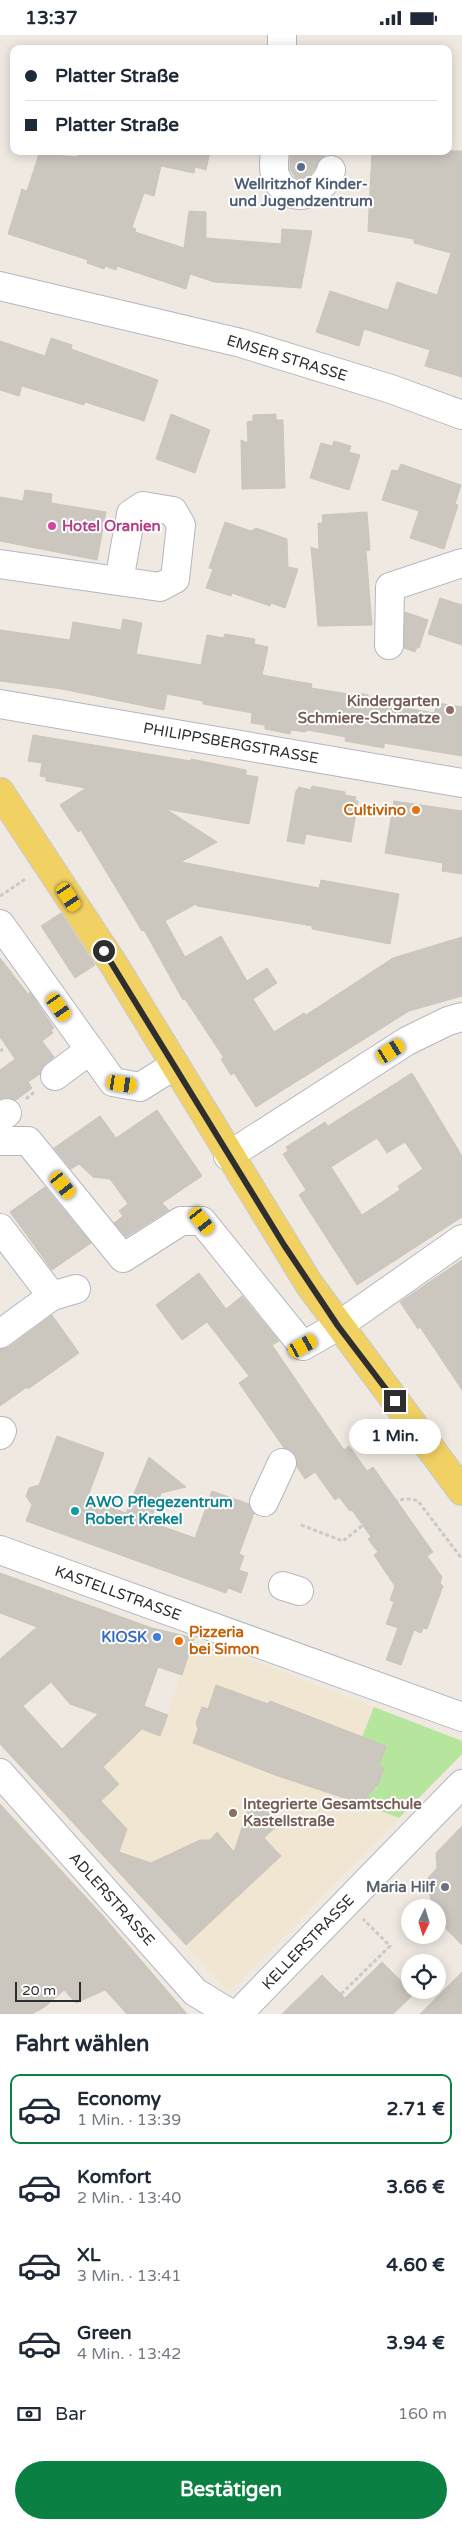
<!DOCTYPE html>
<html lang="de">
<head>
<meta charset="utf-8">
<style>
  :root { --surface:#fff; --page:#f2f2f3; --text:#1f2937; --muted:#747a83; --line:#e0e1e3; --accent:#0b8043 }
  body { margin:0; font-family:"Varela Round",sans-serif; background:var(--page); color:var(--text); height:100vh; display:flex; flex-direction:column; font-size:19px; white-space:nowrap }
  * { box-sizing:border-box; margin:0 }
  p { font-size:16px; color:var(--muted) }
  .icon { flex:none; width:28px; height:28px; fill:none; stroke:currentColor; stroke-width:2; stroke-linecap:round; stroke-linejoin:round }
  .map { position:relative; height:1979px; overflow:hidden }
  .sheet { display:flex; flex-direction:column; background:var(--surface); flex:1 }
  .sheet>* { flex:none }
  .top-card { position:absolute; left:10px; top:10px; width:442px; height:110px; border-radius:10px; box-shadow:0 2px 12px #0003; display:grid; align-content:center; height:110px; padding:0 15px; background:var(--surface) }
  .needle { width:32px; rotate:184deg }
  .buttons { position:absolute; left:401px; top:1864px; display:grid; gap:10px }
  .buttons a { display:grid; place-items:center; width:45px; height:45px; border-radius:50%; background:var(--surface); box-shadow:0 2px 12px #0003; font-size:25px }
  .scale { position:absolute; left:15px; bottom:12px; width:66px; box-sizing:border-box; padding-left:5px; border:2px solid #2e2e2e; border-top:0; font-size:14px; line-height:18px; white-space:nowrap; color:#2e2e2e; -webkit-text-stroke:4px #fff; paint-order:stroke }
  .end { position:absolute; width:22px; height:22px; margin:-11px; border:6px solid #2e2e2e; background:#fff; box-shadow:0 0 0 2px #fff }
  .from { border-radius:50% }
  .bubble { position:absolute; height:35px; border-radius:18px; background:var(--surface); box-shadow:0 2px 12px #0003; font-size:16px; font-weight:700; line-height:35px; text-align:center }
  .car { position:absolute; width:15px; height:30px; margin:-15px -8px; border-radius:6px; box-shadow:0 0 4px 1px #0007; background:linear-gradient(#f5c518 24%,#345 0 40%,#f5c518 0 76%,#345 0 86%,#f5c518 0) }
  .top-card b { display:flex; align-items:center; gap:18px; height:48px; font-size:19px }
  .top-card b+b { border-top:1px solid var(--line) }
  .top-card i { width:12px; height:12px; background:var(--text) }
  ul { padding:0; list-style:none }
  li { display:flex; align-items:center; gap:15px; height:70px; margin:0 10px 8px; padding:0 5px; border:2px solid transparent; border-radius:10px }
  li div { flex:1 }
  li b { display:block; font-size:19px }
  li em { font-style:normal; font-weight:700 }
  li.on { border-color:var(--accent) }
  li>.icon { width:45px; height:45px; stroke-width:1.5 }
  h2 { padding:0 15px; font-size:22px; line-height:60px }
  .pay { display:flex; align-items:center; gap:12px; height:55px; padding:0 15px; font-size:19px }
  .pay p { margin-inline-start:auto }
  .action { display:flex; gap:10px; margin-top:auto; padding:10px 15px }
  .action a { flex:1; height:58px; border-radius:30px; background:var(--accent); color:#fff; font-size:20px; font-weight:700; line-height:58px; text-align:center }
  .status { display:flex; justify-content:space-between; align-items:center; height:35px; padding:0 25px; background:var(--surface); direction:ltr }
  .status svg { height:14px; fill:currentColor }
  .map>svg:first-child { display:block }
</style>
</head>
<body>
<div class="status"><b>13:37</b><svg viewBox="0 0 49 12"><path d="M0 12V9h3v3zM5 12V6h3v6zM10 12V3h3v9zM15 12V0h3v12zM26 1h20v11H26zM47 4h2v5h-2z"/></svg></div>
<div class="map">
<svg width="462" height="1979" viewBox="0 0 462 1979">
  <rect width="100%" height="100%" fill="#efe9e1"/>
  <!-- education -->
  <path fill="#f0e6d1" d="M194,1603L462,1706V1719L229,1957L59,1773L142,1694L160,1700Z"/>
  <!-- green -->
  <path fill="#b6e59e" d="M374,1672L462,1706V1719L399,1783L365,1770L371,1753L376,1754L384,1733L379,1731L386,1711L362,1702Z"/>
  <!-- building -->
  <path fill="#cbc7bf" stroke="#cbc5ba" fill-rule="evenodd" d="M78,116H210L206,135L195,132L194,138L161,131L154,161L144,158L132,192L136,194L135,197L184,213L189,176L206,177V203L281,209L282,194L312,196L301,253L214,247L190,239L186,254L117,231L116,235L105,231L104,234L87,228L88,225L8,199L22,154L27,156L39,119L78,122Z
    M290,116H328L310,140L302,144L296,143L290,135Z
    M372,116H462V342L425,331L430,315L364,294L359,311L316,297L330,256L388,275L397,247L437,260L451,218L414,208V204L368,196Z
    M51,303L72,310L71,314L158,345L144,386L85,367L84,370L22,351L19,361L0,355V306L45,321Z
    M171,379L210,395L195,438L156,424Z
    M276,379V385H283L285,453L242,454L241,405L248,408L247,387L253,386V380Z
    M334,406L351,411L349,417L360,420L349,455L310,443L321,408L332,411Z
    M401,429L461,450L455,469L458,470L444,514L410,503L419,476L382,465L392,435L398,436Z
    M25,455L52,459L51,468L106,477L97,525L0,506V462L23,466Z
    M367,477L370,515L366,516L372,590L318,591L311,512L319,515L318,488H323L322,480Z
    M225,487L251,496L256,493L287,504L288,532L298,534L285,573L271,568L270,571L232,558L231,561L206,553L213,534L209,533Z
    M440,563L462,570V610L428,599Z
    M405,577L428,585L419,613L417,612L415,617L404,613Z
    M123,584L142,588L136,619L201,630L207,600L223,603L225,599L255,604L254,609L268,612L262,640L312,649L311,653L355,660L358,658L368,660L370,663L379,664V668L434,678L438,668L462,672V721L384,708V713L345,706L346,702L307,695L306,697L291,695L290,699L265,694V690L251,688L252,678L203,669V666L167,659L164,675L62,654L0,646V595L70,605L73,587L121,595Z
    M33,700L191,726V724L246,735V740L258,742L249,789L166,774L217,807L181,827L319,853L321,845L399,859L390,909L312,894V891L197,871L196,869L165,886L185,922L221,901L247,946L267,933L277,948L253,964L274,997L304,978L306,980L393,923L462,902V961L409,976L256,1072L234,1038L231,1040L221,1024L224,1023L185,964L183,965L144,895L142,896L81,795L78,797L60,770L86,753L46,746V742L40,741L42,728L28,726Z
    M312,751L345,757V760L356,762L355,766H358L351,807L306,799L304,809L287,806L296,756L299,752L311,755Z
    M394,766L462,776V839L442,836L443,828L385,818Z
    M61,878L95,930L75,943L41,891Z
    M0,923L28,959L30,957L54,993L51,995L53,998L42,1006L54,1022L45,1029L40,1039L28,1047L32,1053L16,1065L6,1062L0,1064V1035L15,1024L0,1002Z
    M412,1038L462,1121V1182L357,1250L299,1160L306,1155L283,1119L288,1116L286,1112L325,1087L328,1091ZM377,1103L387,1118L405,1107L423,1134L398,1151L400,1155L362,1180L331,1132Z
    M157,1075L202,1141L162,1168L169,1175L126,1202L114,1188L123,1181L119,1176L128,1169L110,1144L93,1142L79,1129L71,1134L54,1113L100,1081L116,1103Z
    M45,1152L91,1208L52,1235L10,1177Z
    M462,1225V1355L420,1292L418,1294L400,1267Z
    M199,1238L226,1274L242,1261L279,1306L272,1310L344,1415L349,1411L367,1436L373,1432L433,1517L427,1521L442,1542L440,1548L443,1551L427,1594L423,1593L421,1598L414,1595L401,1630L386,1625L398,1593L386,1589L394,1567L390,1565L395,1551L374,1520L378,1517L368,1504L371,1502L352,1475L350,1476L339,1462L335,1465L315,1437L305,1444L297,1432L294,1419L284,1413L239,1348L249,1341L207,1287L182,1305L156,1270Z
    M52,1280L79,1318L28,1354L27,1352L0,1371V1314L9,1312Z
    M57,1401L104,1418L87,1464L126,1478L149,1422L186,1452L161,1458L150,1487L195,1503L212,1456L249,1469L254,1478L239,1519L244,1521L239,1535L248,1538L241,1558L228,1553L226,1558L26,1486L32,1470L26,1461L29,1453L39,1450Z
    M0,1538L152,1593L194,1603L182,1640L158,1632L144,1671L168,1680L160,1701L142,1694L103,1732L119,1749L101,1766L127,1794L119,1817L151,1828L200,1805H210L217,1797L234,1817L251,1766L282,1786L264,1803L281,1821L186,1910L0,1709V1624L37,1592L0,1578ZM51,1647L70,1669L98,1679L62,1714L23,1671Z
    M216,1650L268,1669L270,1666L386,1711L379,1731L384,1733L378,1750L369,1759L365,1770L275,1740L193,1708L198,1694L196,1688L202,1672L208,1674Z
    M0,1769L104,1882L187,1979H127L105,1955L76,1968L64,1955L46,1971L32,1979H0Z
    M462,1791V1910L438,1886V1872H434L428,1856L427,1844L437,1833L436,1818Z
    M382,1927L414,1959L393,1979H282L322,1940L345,1963Z
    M462,1937V1979H420Z"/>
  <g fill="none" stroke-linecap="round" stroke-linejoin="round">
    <defs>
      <path id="minor" d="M282,0V14
        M275,116C274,124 273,133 275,140C286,171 322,163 331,135
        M0,251L241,308L391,354L462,380
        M0,529L160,552L175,544L181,490L173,476L143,471L131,479L119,546
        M389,610L390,552L462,528
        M0,669L462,748
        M0,889L113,1047L140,1052L175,1030
        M55,1041L90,1015
        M0,1083L7,1078
        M0,1106H28L123,1223L181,1186H202L303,1311L338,1291L462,1204
        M228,1121L407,1006L448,986L462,982
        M0,1193L52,1261
        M0,1299L52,1261L76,1254
        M0,1400L2,1396
        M264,1467L282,1428
        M0,1515L462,1682
        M283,1551L299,1556
        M0,1738L195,1957L231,1979
        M238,1979L462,1749"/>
      <path id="major" d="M0,757L114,930L309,1249L462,1456"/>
    </defs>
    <!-- minor casing -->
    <use href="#minor" stroke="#b4b7c1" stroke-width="30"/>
    <!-- major casing -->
    <use href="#major" stroke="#c9c9c9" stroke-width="30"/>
    <!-- path -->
    <path stroke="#c9c9c9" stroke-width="3" stroke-dasharray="4 2.5" stroke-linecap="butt" d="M0,861L27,843
      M0,1016L3,1014
      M26,1064L36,1056
      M383,1474C395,1466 405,1461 418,1466L462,1524
      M301,1490L343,1506L363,1490
      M341,1959L390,1911L363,1884"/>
    <!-- minor -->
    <use href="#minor" stroke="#fff" stroke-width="28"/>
    <!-- major -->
    <use href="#major" stroke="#f2d163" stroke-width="28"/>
  </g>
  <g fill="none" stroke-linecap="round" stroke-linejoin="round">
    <!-- route -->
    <path stroke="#2e2e2e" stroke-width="6" d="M104,916L284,1210L338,1291L395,1366"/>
  </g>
  <!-- markers -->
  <circle fill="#5c6f8a" stroke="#fff" stroke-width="2" cx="301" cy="132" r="5"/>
  <circle fill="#d1479c" stroke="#fff" stroke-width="2" cx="52" cy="491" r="5"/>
  <g fill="#8d6e63" stroke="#fff" stroke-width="2">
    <circle cx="450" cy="675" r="5"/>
    <circle cx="233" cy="1778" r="5"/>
  </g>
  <g fill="#e8710a" stroke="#fff" stroke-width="2">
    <circle cx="416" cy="775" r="5"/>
    <circle cx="179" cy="1606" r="5"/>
  </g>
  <circle fill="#0f9aa8" stroke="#fff" stroke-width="2" cx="75" cy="1476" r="5"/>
  <circle fill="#3f7fe0" stroke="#fff" stroke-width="2" cx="157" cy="1602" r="5"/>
  <circle fill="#6b7280" stroke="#fff" stroke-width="2" cx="445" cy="1852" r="5"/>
  <g text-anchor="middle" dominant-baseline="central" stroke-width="4" stroke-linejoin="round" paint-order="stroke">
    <!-- service labels -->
    <g font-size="15" font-weight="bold" fill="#4e5e75" stroke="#fff">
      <text x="301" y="149">Wellritzhof Kinder-<tspan x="301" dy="17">und Jugendzentrum</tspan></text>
    </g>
    <!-- street labels -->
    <g font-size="15" fill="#2e2e2e" stroke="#fff">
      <text transform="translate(287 323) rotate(17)">EMSER STRASSE</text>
      <text transform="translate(231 708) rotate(10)">PHILIPPSBERGSTRASSE</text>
      <text transform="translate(118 1558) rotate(20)">KASTELLSTRASSE</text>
      <text transform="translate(112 1864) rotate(48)">ADLERSTRASSE</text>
      <text transform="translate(308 1907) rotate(-46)">KELLERSTRASSE</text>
    </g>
    <!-- hotel labels -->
    <g font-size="15" font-weight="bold" fill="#b23c85" stroke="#fff" text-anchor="start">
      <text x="62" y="491">Hotel Oranien</text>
    </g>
    <!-- education labels -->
    <g font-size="15" font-weight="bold" fill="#785e54" stroke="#fff" text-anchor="end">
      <text x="440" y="666">Kindergarten<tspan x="440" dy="17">Schmiere-Schmatze</tspan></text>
      <text x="243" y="1769" text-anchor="start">Integrierte Gesamtschule<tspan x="243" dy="17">Kastellstraße</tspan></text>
    </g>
    <!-- food labels -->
    <g font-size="15" font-weight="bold" fill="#c56008" stroke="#fff" text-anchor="end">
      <text x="406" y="775">Cultivino</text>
      <text x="189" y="1597" text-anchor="start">Pizzeria<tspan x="189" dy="17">bei Simon</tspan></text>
    </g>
    <!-- culture labels -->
    <g font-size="15" font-weight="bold" fill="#0d838f" stroke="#fff" text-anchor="start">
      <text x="85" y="1467">AWO Pflegezentrum<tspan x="85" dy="17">Robert Krekel</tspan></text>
    </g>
    <!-- shop labels -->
    <g font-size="15" font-weight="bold" fill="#366cbe" stroke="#fff" text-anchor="end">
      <text x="147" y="1602">KIOSK</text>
    </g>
    <!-- worship labels -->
    <g font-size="15" font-weight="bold" fill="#5b616d" stroke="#fff" text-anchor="end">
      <text x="435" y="1852">Maria Hilf</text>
    </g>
  </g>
</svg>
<div class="buttons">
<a><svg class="needle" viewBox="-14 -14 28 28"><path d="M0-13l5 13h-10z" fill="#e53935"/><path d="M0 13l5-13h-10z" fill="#747a83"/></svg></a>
<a><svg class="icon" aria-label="locate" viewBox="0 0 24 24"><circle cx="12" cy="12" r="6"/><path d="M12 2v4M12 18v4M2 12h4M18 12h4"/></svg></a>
</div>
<div class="scale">20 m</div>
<i class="end from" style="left:104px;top:916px"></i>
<i class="end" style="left:395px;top:1366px"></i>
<div class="bubble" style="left:349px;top:1384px;width:92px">1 Min.</div>
<i class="car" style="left:69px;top:862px;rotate:147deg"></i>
<i class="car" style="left:59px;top:972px;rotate:145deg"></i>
<i class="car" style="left:391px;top:1016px;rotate:57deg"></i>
<i class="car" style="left:122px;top:1049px;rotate:99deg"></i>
<i class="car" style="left:63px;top:1150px;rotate:141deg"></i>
<i class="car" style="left:202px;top:1186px;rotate:141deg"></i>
<i class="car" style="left:303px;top:1311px;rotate:61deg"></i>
<div class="top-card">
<b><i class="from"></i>Platter Straße</b>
<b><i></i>Platter Straße</b>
</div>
</div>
<section class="sheet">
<h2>Fahrt wählen</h2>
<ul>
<li class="on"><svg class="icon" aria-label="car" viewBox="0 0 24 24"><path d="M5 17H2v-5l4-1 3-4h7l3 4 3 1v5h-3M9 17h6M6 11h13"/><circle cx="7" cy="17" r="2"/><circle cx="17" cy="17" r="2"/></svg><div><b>Economy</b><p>1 Min. · 13:39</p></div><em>2.71 €</em></li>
<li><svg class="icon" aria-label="car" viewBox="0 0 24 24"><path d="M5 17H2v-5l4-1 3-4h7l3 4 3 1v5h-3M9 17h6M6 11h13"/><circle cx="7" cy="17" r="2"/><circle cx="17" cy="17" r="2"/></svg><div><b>Komfort</b><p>2 Min. · 13:40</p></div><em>3.66 €</em></li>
<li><svg class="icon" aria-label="car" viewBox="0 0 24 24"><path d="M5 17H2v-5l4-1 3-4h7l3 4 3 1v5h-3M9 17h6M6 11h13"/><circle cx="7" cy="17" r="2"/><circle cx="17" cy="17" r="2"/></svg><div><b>XL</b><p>3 Min. · 13:41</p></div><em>4.60 €</em></li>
<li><svg class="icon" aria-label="car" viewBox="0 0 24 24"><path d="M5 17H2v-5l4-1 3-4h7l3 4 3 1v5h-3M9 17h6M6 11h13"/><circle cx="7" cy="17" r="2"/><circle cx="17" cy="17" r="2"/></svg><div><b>Green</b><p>4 Min. · 13:42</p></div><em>3.94 €</em></li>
</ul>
<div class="pay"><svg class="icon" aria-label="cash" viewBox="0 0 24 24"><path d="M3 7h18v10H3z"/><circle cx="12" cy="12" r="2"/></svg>Bar<p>160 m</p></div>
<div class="action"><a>Bestätigen</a></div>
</section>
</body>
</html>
